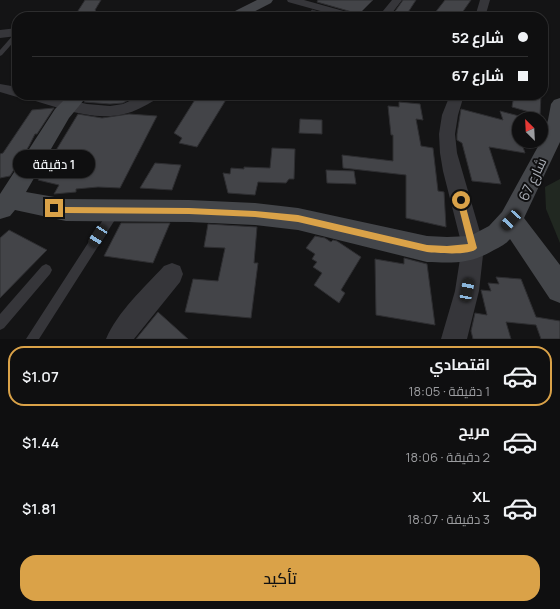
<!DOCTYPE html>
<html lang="ar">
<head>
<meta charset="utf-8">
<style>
  :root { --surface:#0f0f10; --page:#181819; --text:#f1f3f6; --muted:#9b9c9f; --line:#2f2f30; --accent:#daa248 }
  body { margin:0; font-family:Manrope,Cairo,sans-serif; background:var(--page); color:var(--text); direction:rtl; height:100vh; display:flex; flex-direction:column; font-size:15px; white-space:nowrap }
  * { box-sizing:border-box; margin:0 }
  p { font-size:13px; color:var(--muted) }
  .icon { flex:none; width:22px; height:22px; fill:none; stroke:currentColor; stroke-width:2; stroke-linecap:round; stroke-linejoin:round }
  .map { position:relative; height:339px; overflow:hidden; direction:ltr }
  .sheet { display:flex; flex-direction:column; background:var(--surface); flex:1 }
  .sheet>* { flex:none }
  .guide { position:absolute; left:12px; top:12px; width:536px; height:88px; border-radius:16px; box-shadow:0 1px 3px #0004,0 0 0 1px var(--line); direction:rtl; display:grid; align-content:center; height:88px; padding:0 20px; background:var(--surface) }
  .needle { width:26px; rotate:336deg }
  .buttons { position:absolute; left:512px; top:112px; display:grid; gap:8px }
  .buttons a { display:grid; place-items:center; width:36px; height:36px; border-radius:50%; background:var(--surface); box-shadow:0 1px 3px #0004,0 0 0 1px var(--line); font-size:20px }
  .end { position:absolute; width:18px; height:18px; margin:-9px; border:5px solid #daa248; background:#111; box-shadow:0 0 0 2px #111 }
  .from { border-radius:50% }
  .bubble { position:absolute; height:28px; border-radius:14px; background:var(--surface); box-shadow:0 1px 3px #0004,0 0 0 1px var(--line); font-size:13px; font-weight:600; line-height:28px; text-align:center; direction:rtl }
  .car { position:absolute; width:12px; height:24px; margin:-12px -6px; border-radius:5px; box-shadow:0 0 3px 1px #0007; background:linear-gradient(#222 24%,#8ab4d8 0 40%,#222 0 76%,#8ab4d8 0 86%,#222 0) }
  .guide b { display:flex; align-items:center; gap:14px; height:38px; font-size:15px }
  .guide b+b { border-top:1px solid var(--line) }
  .guide i { width:10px; height:10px; background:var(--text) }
  ul { padding:7px 0 0; list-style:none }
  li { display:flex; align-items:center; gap:12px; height:60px; margin:0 8px 6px; padding:0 12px; border:2px solid transparent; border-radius:16px }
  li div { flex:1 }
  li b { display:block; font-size:15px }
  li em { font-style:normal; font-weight:600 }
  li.active { border-color:var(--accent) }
  li>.icon { width:36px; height:36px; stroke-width:1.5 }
  .cta { display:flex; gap:8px; margin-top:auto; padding:8px 20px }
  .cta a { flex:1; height:46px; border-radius:16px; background:var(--accent); color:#111; font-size:16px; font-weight:600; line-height:46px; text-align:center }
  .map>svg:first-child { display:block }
</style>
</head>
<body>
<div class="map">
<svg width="560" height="339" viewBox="0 0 560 339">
  <rect width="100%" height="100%" fill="#141415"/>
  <!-- green -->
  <path fill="#212821" d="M560,179V243L546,209L545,187Z"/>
  <!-- building -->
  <path fill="#434448" stroke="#2e2e31" d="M85,0H101L95,10L101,17H74Z
    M318,0H373L359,14L317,2Z
    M403,0H416L405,17H391Z
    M445,0H471L459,17H445L434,14Z
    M312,10L336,17H307Z
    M89,95H137L123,103L110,104L84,102Z
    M514,95H541L540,115L512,107Z
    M214,96L227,98L197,147L179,143L182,138L174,133L196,98L212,99Z
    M399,102L420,104L423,120L416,119L421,146L433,148L438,191L444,192L446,227L406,218V175L343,168L342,155L393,161V135H391L388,106L399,107Z
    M54,108L37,134H35L29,146L10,176L0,178V154L3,153L32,110Z
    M461,109L503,120L500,111L519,116V141H521L525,153L489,147L501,184L472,181L462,143L457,140V134Z
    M78,114L102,118L129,114L157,116L120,188L98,187L76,189V192L54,194L59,185L38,180Z
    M300,119L322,120V134L299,133Z
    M272,148L295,149L294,179H289L286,183L258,182L255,195L228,193L223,173L230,174L231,168L244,169V167L270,168Z
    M155,163L181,165L172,190L140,188Z
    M326,170L354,171L356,184L327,183Z
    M121,223H170L153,263L104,256Z
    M208,224L257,227L254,263H258L251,318L185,312L193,279L218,281L225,248L204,247Z
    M9,230L47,250L0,298V238Z
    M315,236L325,238L331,242L333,240L337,241L361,257L341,290L345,293L339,303L314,285L322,273L313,267L317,262L312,259L315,254L306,248Z
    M404,258L427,264L435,325L376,315L375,259L404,264Z
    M496,277L521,279L536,317L560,321V339H541L536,325L506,322L511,339H473L471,331L475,313L487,315L481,290L491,291L488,283L499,284Z
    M158,312L188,339H136Z"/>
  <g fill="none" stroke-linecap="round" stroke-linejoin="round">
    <!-- lane -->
    <path fill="#36363a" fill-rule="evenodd" d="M17,32V38L2,55L0,56V50L15,33Z
      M114,208L118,209L119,212L118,215L39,339H26L110,209Z
      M46,264L50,266L52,270L50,274L4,328L0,330V314L42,266Z"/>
    <!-- street -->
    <path fill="#36363a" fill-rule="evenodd" d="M287,0H304L358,15L359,17H342L288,2Z
      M392,0H402L389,17H378Z
      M480,0H490L485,17H475Z
      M187,11L207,15L208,17H150L155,14Z
      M17,28V36L0,38V30Z
      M0,84L17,87V95H22L17,97L0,92Z
      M23,95H48L87,104L110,106L123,104L142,95H161L159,98C149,103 139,110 128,113C94,123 58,107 25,98Z
      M450,95H464L458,115L455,134L457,153L484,246L479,291L467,339H441L455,291L462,246L443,171L440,153L439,134L442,115Z
      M172,263L180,266L183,274L180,282L134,339H106C118,311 144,288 164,266Z"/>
    <!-- secondary -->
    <path fill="#44464a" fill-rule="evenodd" d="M257,0H273L271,3L244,17H227L229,14Z
      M69,95H88L69,118L26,192L66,199L189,200L255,203L298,208L427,236L447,237L470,236L489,226L502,212L541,141L548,120L551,104L554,100L560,98V142L524,218L560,265V303L550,299L510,239C506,244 500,247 494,250C471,264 454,263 427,262L298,230L255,225L189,222L66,221L15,210L10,216L0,219V194L55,109Z"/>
  </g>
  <!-- route -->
  <path fill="#daa248" d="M461,197L464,200L477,248C472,256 437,253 427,252L298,222L255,217L189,214L66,213L54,211L51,208L54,205L66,207L189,208L255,211L298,215L427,245L447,246L468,244L457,200Z"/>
  <g text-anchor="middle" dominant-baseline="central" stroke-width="4" stroke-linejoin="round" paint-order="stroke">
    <!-- street labels -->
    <g font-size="14" fill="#a8acb4" stroke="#0f0f10">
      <text transform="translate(532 179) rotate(-64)">شارع 67</text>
    </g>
  </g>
</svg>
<div class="buttons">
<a><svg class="needle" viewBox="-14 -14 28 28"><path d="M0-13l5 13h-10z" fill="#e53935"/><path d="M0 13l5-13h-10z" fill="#9b9c9f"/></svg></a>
</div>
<i class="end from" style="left:461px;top:200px"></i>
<i class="end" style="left:54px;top:208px"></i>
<div class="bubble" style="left:13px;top:150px;width:82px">1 دقيقة</div>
<i class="car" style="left:511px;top:220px;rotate:223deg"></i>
<i class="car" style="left:98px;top:236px;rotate:213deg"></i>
<i class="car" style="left:467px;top:290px;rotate:11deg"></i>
<div class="guide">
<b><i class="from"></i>شارع 52</b>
<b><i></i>شارع 67</b>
</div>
</div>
<section class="sheet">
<ul>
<li class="active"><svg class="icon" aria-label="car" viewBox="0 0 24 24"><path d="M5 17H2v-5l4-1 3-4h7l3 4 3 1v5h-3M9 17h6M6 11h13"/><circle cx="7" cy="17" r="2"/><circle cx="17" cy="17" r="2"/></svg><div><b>اقتصادي</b><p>1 دقيقة · 18:05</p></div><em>$1.07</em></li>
<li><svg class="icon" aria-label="car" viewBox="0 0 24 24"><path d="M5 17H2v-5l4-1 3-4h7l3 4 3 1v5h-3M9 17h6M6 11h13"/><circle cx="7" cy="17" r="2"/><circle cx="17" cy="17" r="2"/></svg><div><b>مريح</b><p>2 دقيقة · 18:06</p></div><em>$1.44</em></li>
<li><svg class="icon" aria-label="car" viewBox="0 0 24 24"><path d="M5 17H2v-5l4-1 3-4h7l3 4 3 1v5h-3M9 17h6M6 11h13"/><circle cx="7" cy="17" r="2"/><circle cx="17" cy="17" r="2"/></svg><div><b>XL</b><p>3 دقيقة · 18:07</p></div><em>$1.81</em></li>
</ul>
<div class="cta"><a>تأكيد</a></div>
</section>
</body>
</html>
